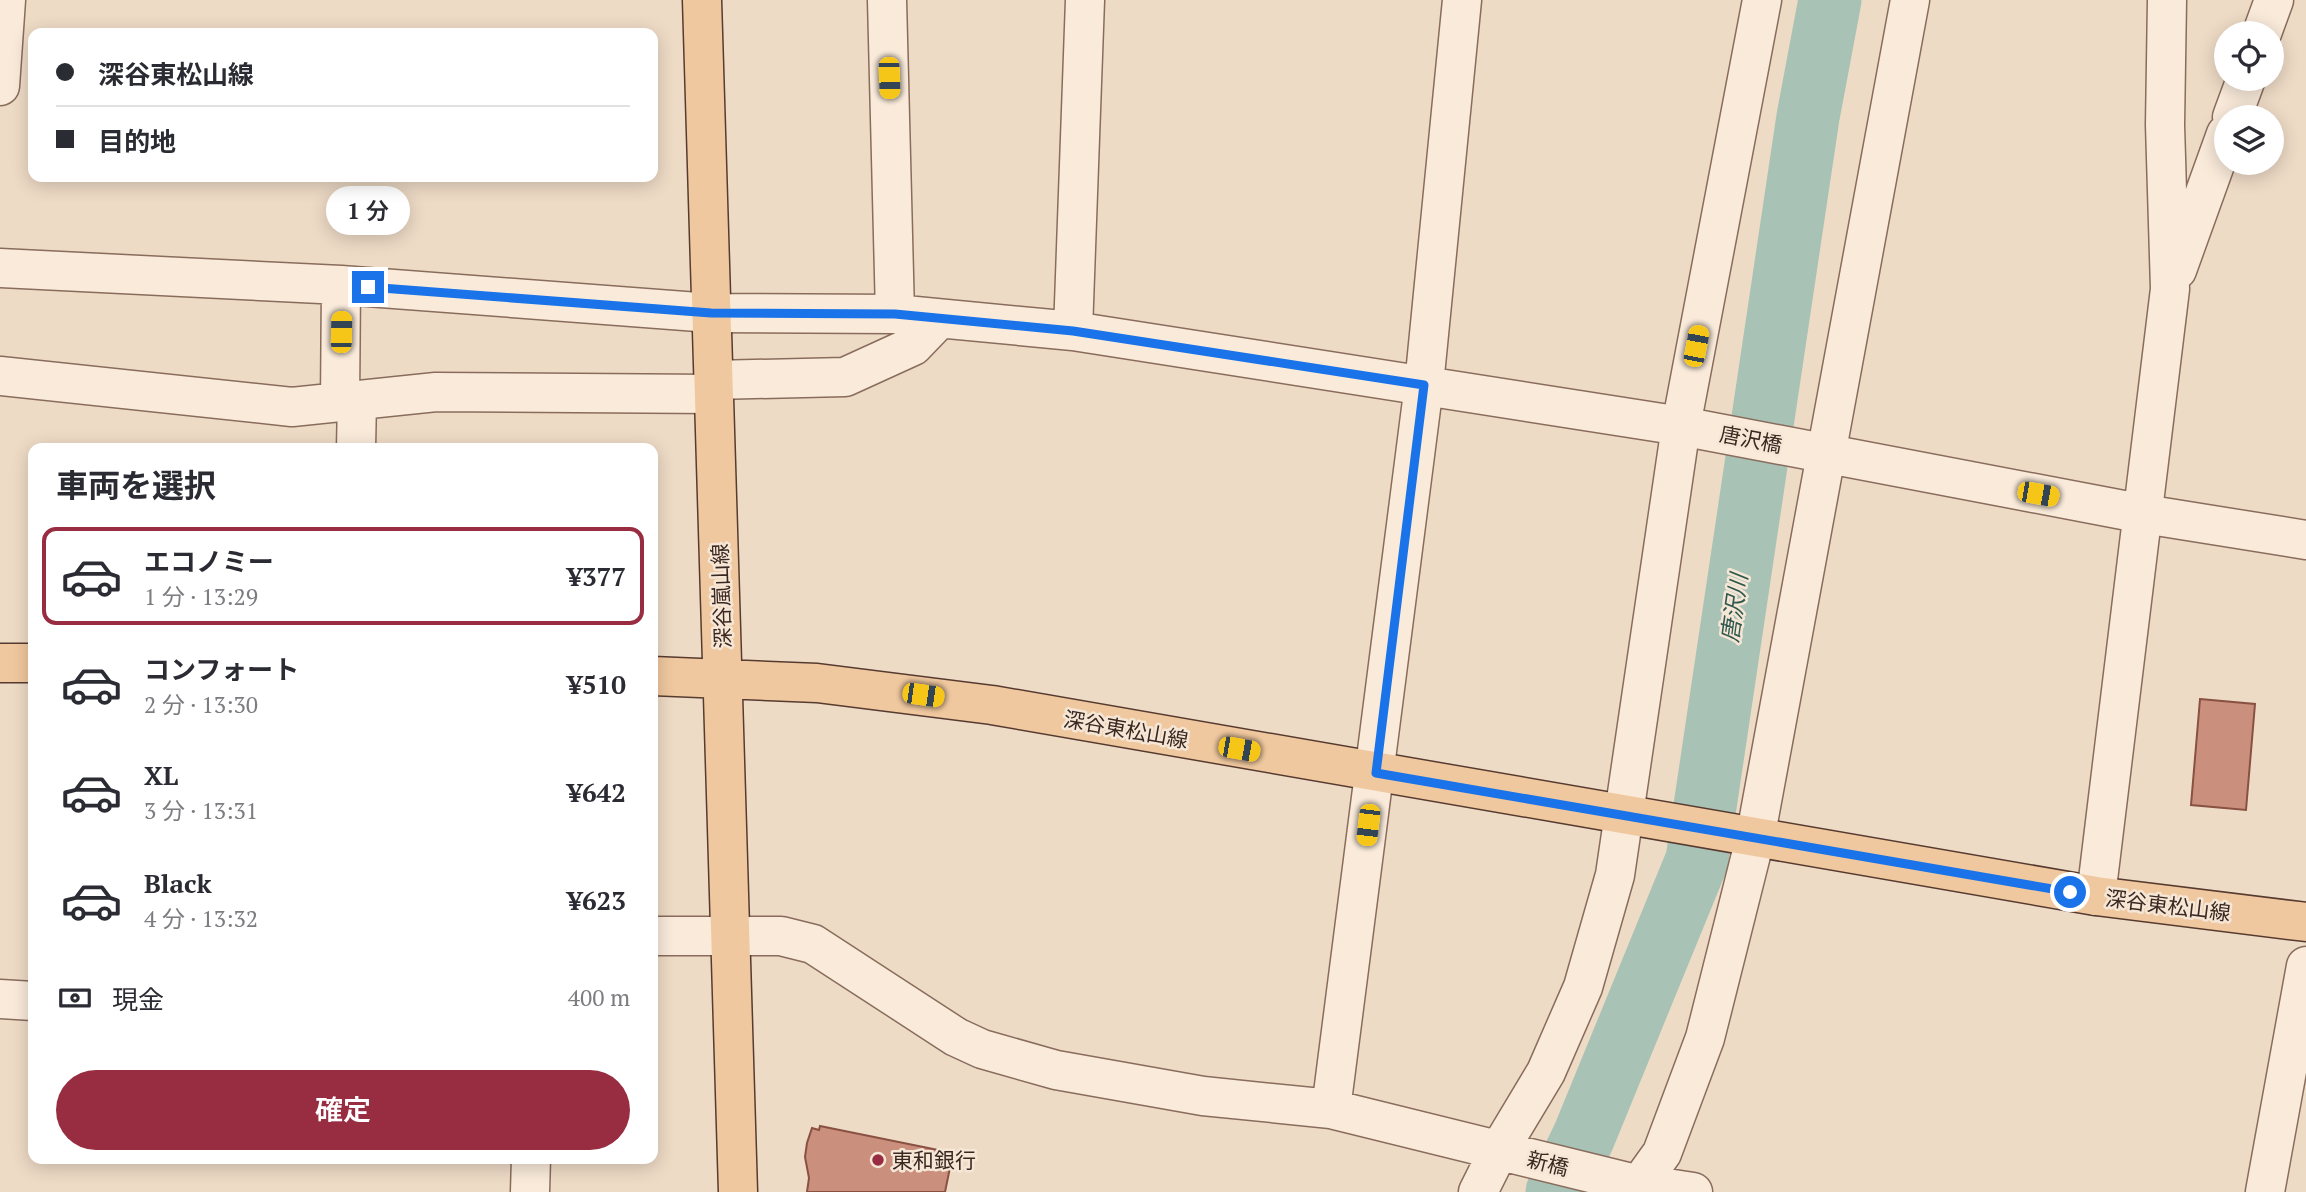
<!DOCTYPE html>
<html lang="ja">
<head>
<meta charset="utf-8">
<style>
  :root { --surface:#fff; --page:#f2f2f3; --text:#2b2b33; --muted:#7c7c81; --line:#e1e1e2; --accent:#982d42 }
  body { margin:0; font-family:"PT Serif","Noto Sans JP",serif; background:var(--page); color:var(--text); height:100vh; display:flex; flex-direction:column; font-size:26px; white-space:nowrap }
  * { box-sizing:border-box; margin:0 }
  p { font-size:23px; color:var(--muted) }
  .icon { flex:none; width:38px; height:38px; fill:none; stroke:currentColor; stroke-width:2; stroke-linecap:round; stroke-linejoin:round }
  .map { position:relative; flex:1; overflow:hidden }
  .drawer { position:absolute; left:28px; top:443px; width:630px; height:721px; display:flex; flex-direction:column; background:var(--surface); border-radius:14px; box-shadow:0 4px 18px #0003 }
  .drawer>* { flex:none }
  .hud { position:absolute; left:28px; top:28px; width:630px; height:154px; border-radius:14px; box-shadow:0 4px 18px #0003; display:grid; align-content:center; height:154px; padding:0 28px; background:var(--surface) }
  .tools { position:absolute; left:2214px; top:21px; display:grid; gap:14px }
  .tools a { display:grid; place-items:center; width:70px; height:70px; border-radius:50%; background:var(--surface); box-shadow:0 4px 18px #0003; font-size:35px }
  .end { position:absolute; width:32px; height:32px; margin:-16px; border:9px solid #1a73e8; background:#fff; box-shadow:0 0 0 4px #fff }
  .from { border-radius:50% }
  .bubble { position:absolute; height:49px; border-radius:24px; background:var(--surface); box-shadow:0 4px 18px #0003; font-size:23px; font-weight:600; line-height:49px; text-align:center }
  .car { position:absolute; width:21px; height:42px; margin:-21px -10px; border-radius:9px; box-shadow:0 0 5px 2px #0007; background:linear-gradient(#f5c518 24%,#345 0 40%,#f5c518 0 76%,#345 0 86%,#f5c518 0) }
  .hud b { display:flex; align-items:center; gap:24px; height:66px; font-size:26px }
  .hud b+b { border-top:2px solid var(--line) }
  .hud i { width:18px; height:18px; background:var(--text) }
  ul { padding:0; list-style:none }
  li { display:flex; align-items:center; gap:21px; height:98px; margin:0 14px 10px; padding:0 14px; border:4px solid transparent; border-radius:14px }
  li div { flex:1 }
  li b { display:block; font-size:26px }
  li em { font-style:normal; font-weight:600 }
  li.selected { border-color:var(--accent) }
  li>.icon { width:63px; height:63px; stroke-width:1.5 }
  h2 { padding:0 28px; font-size:32px; line-height:84px }
  .pay { display:flex; align-items:center; gap:18px; height:77px; padding:0 28px; font-size:26px }
  .pay p { margin-inline-start:auto }
  .button { display:flex; gap:14px; margin-top:auto; padding:14px 28px }
  .button a { flex:1; height:80px; border-radius:42px; background:var(--accent); color:#fff; font-size:28px; font-weight:600; line-height:80px; text-align:center }
  .map>svg:first-child { display:block }
</style>
</head>
<body>
<div class="map">
<svg width="2306" height="1192" viewBox="0 0 2306 1192">
  <rect width="100%" height="100%" fill="#eedbc6"/>
  <g fill="none" stroke-linecap="round" stroke-linejoin="round">
    <!-- river -->
    <path stroke="#a8c2b5" stroke-width="63" d="M1557,1192L1584,1136L1697,860L1808,117L1830,0"/>
  </g>
  <!-- building -->
  <path fill="#cb8f7d" stroke="#885142" stroke-width="2" d="M2200,699L2255,704L2246,810L2191,805Z
    M820,1126L953,1153L945,1192H807L809,1178L805,1157L807,1143L812,1128L819,1130Z"/>
  <g fill="none" stroke-linecap="round" stroke-linejoin="round">
    <defs>
      <path id="minor" d="M887,0L895,314
        M2262,33L2274,0
        M0,86L6,0
        M2232,117L2246,79
        M0,268L341,285L711,313L895,314L1073,331L1681,426L2144,514L2306,540
        M2177,270L2226,134
        M1073,331L1085,0
        M0,376L292,407L436,392L713,394
        M713,380L845,377L913,346L939,319
        M340,402L341,285
        M356,448L357,400
        M2096,896L2170,289L2165,125L2167,0
        M653,936H781L813,944L956,1037L982,1049L1056,1070L1203,1096L1331,1109L1627,1182L1693,1192
        M0,999L33,1001
        M1331,1109L1424,385L1462,0
        M530,1192L531,1158
        M1478,1192L1498,1152L1546,1072L1583,987L1615,875L1681,426L1762,0
        M1634,1192L1662,1153L1705,1038L1755,839L1910,0
        M2265,1192L2306,966"/>
      <path id="major" d="M702,0L738,1192
        M0,663H33
        M653,676L817,683L992,705L2096,896L2306,922"/>
    </defs>
    <!-- minor casing -->
    <use href="#minor" stroke="#896c5c" stroke-width="41"/>
    <!-- major casing -->
    <use href="#major" stroke="#573b30" stroke-width="41"/>
    <!-- minor -->
    <use href="#minor" stroke="#f9eada" stroke-width="38"/>
    <!-- major -->
    <use href="#major" stroke="#f0c89f" stroke-width="38"/>
  </g>
  <g fill="none" stroke-linecap="round" stroke-linejoin="round">
    <!-- route -->
    <path stroke="#1a73e8" stroke-width="9" d="M368,287L711,313L895,314L1073,331L1424,385L1376,773L2070,892"/>
  </g>
  <!-- markers -->
  <circle fill="#982d42" stroke="#f5e6d6" stroke-width="2.5" cx="878" cy="1160" r="7"/>
  <g text-anchor="middle" dominant-baseline="central" stroke-width="5" stroke-linejoin="round" paint-order="stroke">
    <!-- street labels -->
    <g font-size="21" fill="#3a2720" stroke="#f5e6d6">
      <text transform="translate(1751 439) rotate(11)">唐沢橋</text>
      <text transform="translate(721 596) rotate(-92)">深谷嵐山線</text>
      <text transform="translate(1126 729) rotate(10)">深谷東松山線</text>
      <text transform="translate(2168 905) rotate(7)">深谷東松山線</text>
      <text transform="translate(1548 1163) rotate(14)">新橋</text>
    </g>
    <!-- poi labels -->
    <g font-size="21" fill="#3a2720" stroke="#f5e6d6" text-anchor="start">
      <text x="892" y="1160">東和銀行</text>
    </g>
    <!-- water labels -->
    <g font-size="23" font-style="italic" fill="#2f594f" stroke="#f5e6d6">
      <text transform="translate(1734 608) rotate(-82)">唐沢川</text>
    </g>
  </g>
</svg>
<div class="tools">
<a><svg class="icon" aria-label="locate" viewBox="0 0 24 24"><circle cx="12" cy="12" r="6"/><path d="M12 2v4M12 18v4M2 12h4M18 12h4"/></svg></a>
<a><svg class="icon" aria-label="layers" viewBox="0 0 24 24"><path d="M12 4l9 5-9 5-9-5zM3 14l9 5 9-5"/></svg></a>
</div>
<i class="end from" style="left:2070px;top:892px"></i>
<i class="end" style="left:368px;top:287px"></i>
<div class="bubble" style="left:326px;top:186px;width:84px">1 分</div>
<i class="car" style="left:889px;top:78px;rotate:178deg"></i>
<i class="car" style="left:341px;top:332px;rotate:1deg"></i>
<i class="car" style="left:1696px;top:346px;rotate:11deg"></i>
<i class="car" style="left:2038px;top:494px;rotate:100deg"></i>
<i class="car" style="left:923px;top:695px;rotate:98deg"></i>
<i class="car" style="left:1239px;top:749px;rotate:100deg"></i>
<i class="car" style="left:1368px;top:825px;rotate:187deg"></i>
<div class="hud">
<b><i class="from"></i>深谷東松山線</b>
<b><i></i>目的地</b>
</div>
<section class="drawer">
<h2>車両を選択</h2>
<ul>
<li class="selected"><svg class="icon" aria-label="car" viewBox="0 0 24 24"><path d="M5 17H2v-5l4-1 3-4h7l3 4 3 1v5h-3M9 17h6M6 11h13"/><circle cx="7" cy="17" r="2"/><circle cx="17" cy="17" r="2"/></svg><div><b>エコノミー</b><p>1 分 · 13:29</p></div><em>¥377</em></li>
<li><svg class="icon" aria-label="car" viewBox="0 0 24 24"><path d="M5 17H2v-5l4-1 3-4h7l3 4 3 1v5h-3M9 17h6M6 11h13"/><circle cx="7" cy="17" r="2"/><circle cx="17" cy="17" r="2"/></svg><div><b>コンフォート</b><p>2 分 · 13:30</p></div><em>¥510</em></li>
<li><svg class="icon" aria-label="car" viewBox="0 0 24 24"><path d="M5 17H2v-5l4-1 3-4h7l3 4 3 1v5h-3M9 17h6M6 11h13"/><circle cx="7" cy="17" r="2"/><circle cx="17" cy="17" r="2"/></svg><div><b>XL</b><p>3 分 · 13:31</p></div><em>¥642</em></li>
<li><svg class="icon" aria-label="car" viewBox="0 0 24 24"><path d="M5 17H2v-5l4-1 3-4h7l3 4 3 1v5h-3M9 17h6M6 11h13"/><circle cx="7" cy="17" r="2"/><circle cx="17" cy="17" r="2"/></svg><div><b>Black</b><p>4 分 · 13:32</p></div><em>¥623</em></li>
</ul>
<div class="pay"><svg class="icon" aria-label="cash" viewBox="0 0 24 24"><path d="M3 7h18v10H3z"/><circle cx="12" cy="12" r="2"/></svg>現金<p>400 m</p></div>
<div class="button"><a>確定</a></div>
</section>
</div>
</body>
</html>
